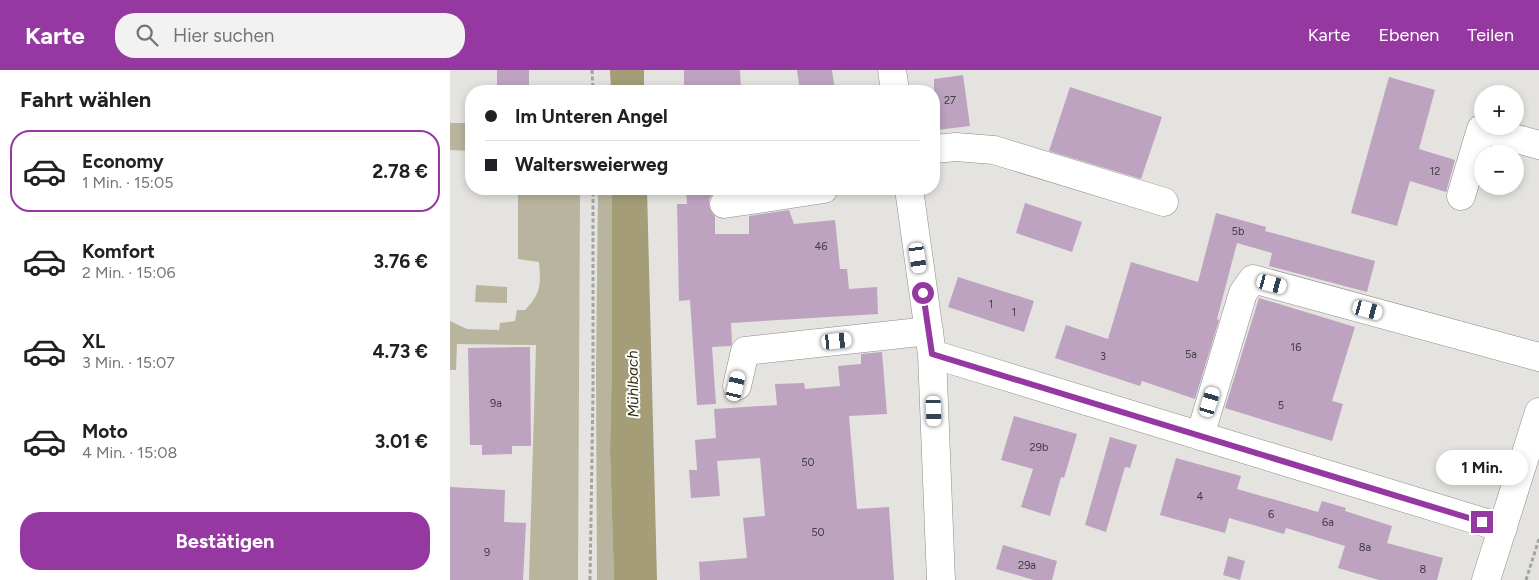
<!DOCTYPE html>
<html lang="de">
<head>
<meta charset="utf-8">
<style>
  :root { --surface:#fff; --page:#f2f2f2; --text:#202124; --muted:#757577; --line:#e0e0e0; --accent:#9538a2 }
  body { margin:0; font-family:Figtree,sans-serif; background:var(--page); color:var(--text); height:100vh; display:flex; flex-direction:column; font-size:19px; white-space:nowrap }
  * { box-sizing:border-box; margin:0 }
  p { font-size:16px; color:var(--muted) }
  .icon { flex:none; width:28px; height:28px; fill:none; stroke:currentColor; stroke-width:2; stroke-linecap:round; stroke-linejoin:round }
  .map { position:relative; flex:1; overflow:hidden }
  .sheet { display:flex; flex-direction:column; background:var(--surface); width:450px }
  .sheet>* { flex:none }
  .hud { position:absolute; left:15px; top:15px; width:475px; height:110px; border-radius:20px; box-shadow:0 2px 8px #0003; display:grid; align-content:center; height:110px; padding:0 20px; background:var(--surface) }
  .tools { position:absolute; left:1024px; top:15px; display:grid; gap:10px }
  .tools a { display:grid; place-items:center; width:50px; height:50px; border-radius:50%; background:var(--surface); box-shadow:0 2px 8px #0003; font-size:25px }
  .end { position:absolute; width:22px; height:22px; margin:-11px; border:6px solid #9538a2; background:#fff; box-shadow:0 0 0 2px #fff }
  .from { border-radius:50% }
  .bubble { position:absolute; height:35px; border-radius:18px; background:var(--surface); box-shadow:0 2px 8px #0003; font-size:16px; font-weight:700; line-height:35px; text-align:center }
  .car { position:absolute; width:15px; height:30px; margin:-15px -8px; border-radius:6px; box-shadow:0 0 4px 1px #0007; background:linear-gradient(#fff 24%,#345 0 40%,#fff 0 76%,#345 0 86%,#fff 0) }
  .hud b { display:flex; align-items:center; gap:18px; height:48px; font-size:19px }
  .hud b+b { border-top:1px solid var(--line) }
  .hud i { width:12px; height:12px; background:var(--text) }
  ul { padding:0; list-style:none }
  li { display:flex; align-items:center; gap:15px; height:82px; margin:0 10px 8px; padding:0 10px; border:2px solid transparent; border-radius:20px }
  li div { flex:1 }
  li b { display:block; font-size:19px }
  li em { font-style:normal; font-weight:700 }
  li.on { border-color:var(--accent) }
  li>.icon { width:45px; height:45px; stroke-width:1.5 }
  h2 { padding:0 20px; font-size:22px; line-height:60px }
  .button { display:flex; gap:10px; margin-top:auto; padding:10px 20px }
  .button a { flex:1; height:58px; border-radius:20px; background:var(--accent); color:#fff; font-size:20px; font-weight:700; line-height:58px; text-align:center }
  header { display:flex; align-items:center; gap:30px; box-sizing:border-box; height:70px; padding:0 25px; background:var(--accent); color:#fff }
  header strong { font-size:24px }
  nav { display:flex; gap:28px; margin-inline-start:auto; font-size:18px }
  .search { width:350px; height:45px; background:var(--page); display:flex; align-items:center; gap:12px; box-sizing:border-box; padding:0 18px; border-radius:20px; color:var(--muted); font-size:19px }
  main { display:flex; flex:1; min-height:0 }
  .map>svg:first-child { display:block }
</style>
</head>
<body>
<header>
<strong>Karte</strong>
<div class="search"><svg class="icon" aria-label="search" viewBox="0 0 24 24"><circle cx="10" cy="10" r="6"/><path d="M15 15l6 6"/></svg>Hier suchen</div>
<nav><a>Karte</a><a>Ebenen</a><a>Teilen</a></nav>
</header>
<main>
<section class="sheet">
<h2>Fahrt wählen</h2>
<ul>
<li class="on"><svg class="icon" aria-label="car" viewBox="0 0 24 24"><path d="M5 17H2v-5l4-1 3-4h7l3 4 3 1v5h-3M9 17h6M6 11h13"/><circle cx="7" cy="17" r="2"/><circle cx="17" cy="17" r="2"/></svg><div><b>Economy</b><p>1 Min. · 15:05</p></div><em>2.78 €</em></li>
<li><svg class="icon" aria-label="car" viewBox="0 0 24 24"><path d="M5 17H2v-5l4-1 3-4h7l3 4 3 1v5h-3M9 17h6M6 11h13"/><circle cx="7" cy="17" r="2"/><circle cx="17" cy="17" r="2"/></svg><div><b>Komfort</b><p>2 Min. · 15:06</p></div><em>3.76 €</em></li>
<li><svg class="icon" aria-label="car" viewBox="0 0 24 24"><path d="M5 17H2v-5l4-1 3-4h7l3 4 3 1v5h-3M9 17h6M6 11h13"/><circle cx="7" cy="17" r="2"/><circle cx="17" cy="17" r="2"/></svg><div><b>XL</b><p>3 Min. · 15:07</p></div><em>4.73 €</em></li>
<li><svg class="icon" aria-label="car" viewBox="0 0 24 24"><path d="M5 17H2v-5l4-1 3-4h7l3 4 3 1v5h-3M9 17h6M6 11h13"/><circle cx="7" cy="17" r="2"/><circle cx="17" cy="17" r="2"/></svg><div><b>Moto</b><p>4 Min. · 15:08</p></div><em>3.01 €</em></li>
</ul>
<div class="button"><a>Bestätigen</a></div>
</section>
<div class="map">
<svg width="1089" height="510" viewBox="0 0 1089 510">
  <rect width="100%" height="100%" fill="#e4e3e0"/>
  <!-- green -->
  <path fill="#b9b49d" d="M0,53H21V81L0,80Z
    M68,119H130L128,510H79L86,275L7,274L6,300H0V251L17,259L49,260L50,253L65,251L67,240H75C91,223 91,215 89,192L68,189Z
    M148,119H162V290L160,381L164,510H147L146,300Z
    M26,215L57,217V233L25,232Z"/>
  <!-- water -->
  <path fill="#a49d78" d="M160,0H194V21H161Z
    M162,119H197L207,510H164L160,381L162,290Z"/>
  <!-- building -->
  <path fill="#bda3c0" d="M47,0H79V21H47Z
    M234,0H290L291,21H234Z
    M347,0H382L385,21H350Z
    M513,5L520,56L487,60L484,38V9Z
    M939,7L985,20L969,79L1005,90L996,122L960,111L947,156L901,143Z
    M620,17L712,47L691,109L599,81Z
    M236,119H264V122L259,129V136L262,143L265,146V164H299V146L339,140L344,154L385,150L390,199H397L399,219L427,217L428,244L281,253L282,273L281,276L262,277L266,334L247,335L240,230L229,231L227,134H237Z
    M575,133L632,152L622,182L566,163Z
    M766,143L816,157L815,161L925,191L917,222L819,196L822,183L787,173L767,249L769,250L745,329L692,311L690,316L605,288L616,255L658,269L681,192L748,212Z
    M508,207L584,231L574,262L498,237Z
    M809,228L905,257L882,331L893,334L882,371L775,338Z
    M80,277L81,376H62V384L32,385V375H20L18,278Z
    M432,282L437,344L399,346L407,439L439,437L444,510H250L249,492L297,488L293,448L315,446L310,388L267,391L270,426L241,428L239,400H247L245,370L266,368L264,339L327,335L325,314L354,313L355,319L390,316L388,296L411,294V284Z
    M564,346L627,364L614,408L611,407L600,446L571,437L583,399L551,390Z
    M660,367L687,375L680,398L675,397L656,462L635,455Z
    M726,388L791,406L787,419L868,442L872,431L896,438L895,441L942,456L937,473L993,488L987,510H929L888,498L895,476L836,458L834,464L779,448L775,463L710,445Z
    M0,417L55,420L54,452L76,453L73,510H0Z
    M553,475L607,491L602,510H584L546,499Z
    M778,486L795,491L790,510L773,505Z"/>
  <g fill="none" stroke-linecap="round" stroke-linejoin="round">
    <defs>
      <path id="minor" d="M442,0L445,21
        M484,79L506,77L544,80L714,132
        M459,119L482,284L491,510
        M1011,126L1031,59L1089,75
        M274,134L374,119
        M482,284L1053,458
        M287,316L295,281L479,261
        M750,366L793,223L803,209L1089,287
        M1036,510L1089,342"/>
    </defs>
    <!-- minor casing -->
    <use href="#minor" stroke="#8c8b88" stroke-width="29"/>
    <!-- path -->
    <path stroke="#a3a3a0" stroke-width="3" stroke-dasharray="4 2.5" stroke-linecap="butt" d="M142,0L143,21
      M140,510L143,322V119
      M1076,510L1089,469"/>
    <!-- minor -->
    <use href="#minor" stroke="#fff" stroke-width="28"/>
  </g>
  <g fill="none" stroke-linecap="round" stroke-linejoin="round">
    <!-- route -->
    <path stroke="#9538a2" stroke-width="6" d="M473,223L482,284L1032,452"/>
  </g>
  <g text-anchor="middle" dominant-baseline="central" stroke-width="4" stroke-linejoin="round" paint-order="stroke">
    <!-- number labels -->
    <g font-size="11" fill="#433c42">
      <text x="500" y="30">27</text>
      <text x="985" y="101">12</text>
      <text x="788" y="161">5b</text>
      <text x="371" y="176">46</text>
      <text x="541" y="234">1</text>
      <text x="564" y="242">1</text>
      <text x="846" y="277">16</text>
      <text x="741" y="284">5a</text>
      <text x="653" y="286">3</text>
      <text x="46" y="333">9a</text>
      <text x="831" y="335">5</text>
      <text x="589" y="377">29b</text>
      <text x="358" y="392">50</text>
      <text x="750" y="426">4</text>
      <text x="821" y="444">6</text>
      <text x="878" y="452">6a</text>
      <text x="368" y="462">50</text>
      <text x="915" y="477">8a</text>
      <text x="37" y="482">9</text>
      <text x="577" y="495">29a</text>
      <text x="973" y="499">8</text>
    </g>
    <!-- water labels -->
    <g font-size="15" font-style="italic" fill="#322b0b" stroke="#fff">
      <text transform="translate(183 314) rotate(-91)">Mühlbach</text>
    </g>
  </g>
</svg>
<div class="tools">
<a>+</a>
<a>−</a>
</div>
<i class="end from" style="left:473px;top:223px"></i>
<i class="end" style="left:1032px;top:452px"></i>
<div class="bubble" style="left:986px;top:380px;width:92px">1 Min.</div>
<i class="car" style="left:468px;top:188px;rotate:172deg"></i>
<i class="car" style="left:822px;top:214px;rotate:105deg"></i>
<i class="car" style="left:918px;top:240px;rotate:105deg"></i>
<i class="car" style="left:387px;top:271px;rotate:84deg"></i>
<i class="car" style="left:286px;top:316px;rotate:13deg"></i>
<i class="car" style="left:760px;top:332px;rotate:17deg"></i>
<i class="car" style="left:484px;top:341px;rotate:178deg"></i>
<div class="hud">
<b><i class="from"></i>Im Unteren Angel</b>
<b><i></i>Waltersweierweg</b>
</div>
</div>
</main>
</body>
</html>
